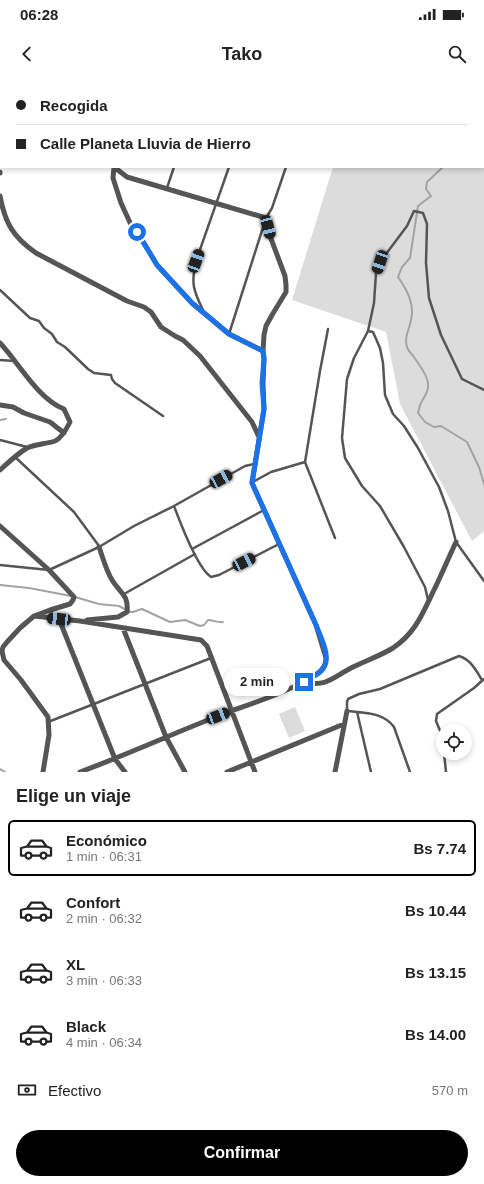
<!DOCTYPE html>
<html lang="es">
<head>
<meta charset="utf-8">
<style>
  :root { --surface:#fff; --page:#f6f6f6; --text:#222; --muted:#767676; --line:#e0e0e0; --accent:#000 }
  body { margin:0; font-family:Helvetica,sans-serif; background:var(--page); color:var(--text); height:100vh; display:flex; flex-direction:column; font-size:15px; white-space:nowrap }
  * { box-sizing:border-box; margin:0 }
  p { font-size:13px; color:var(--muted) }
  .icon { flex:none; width:22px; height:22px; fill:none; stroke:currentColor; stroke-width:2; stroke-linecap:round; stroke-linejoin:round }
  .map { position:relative; height:692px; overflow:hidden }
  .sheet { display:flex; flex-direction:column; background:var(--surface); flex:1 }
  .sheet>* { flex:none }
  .top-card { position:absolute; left:0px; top:0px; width:484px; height:88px; box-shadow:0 2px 6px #0003; display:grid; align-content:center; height:88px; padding:0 16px; background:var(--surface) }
  .buttons { position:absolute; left:436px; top:644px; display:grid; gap:8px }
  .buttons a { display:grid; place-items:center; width:36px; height:36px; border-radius:50%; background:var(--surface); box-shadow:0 2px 6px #0003; font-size:20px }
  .end { position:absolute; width:18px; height:18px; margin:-9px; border:5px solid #1a73e8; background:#fff; box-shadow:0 0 0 2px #fff }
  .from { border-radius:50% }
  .bubble { position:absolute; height:28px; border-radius:14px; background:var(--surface); box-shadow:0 2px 6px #0003; font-size:13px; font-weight:600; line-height:28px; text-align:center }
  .car { position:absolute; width:12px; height:24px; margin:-12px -6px; border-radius:5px; box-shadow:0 0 3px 1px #0007; background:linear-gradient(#222 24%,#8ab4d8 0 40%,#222 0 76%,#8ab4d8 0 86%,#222 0) }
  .top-card b { display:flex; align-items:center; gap:14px; height:38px; font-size:15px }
  .top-card b+b { border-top:1px solid var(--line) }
  .top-card i { width:10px; height:10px; background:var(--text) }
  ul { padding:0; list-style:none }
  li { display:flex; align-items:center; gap:12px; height:56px; margin:0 8px 6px; padding:0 8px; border:2px solid transparent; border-radius:6px }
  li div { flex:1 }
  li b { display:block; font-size:15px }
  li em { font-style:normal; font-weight:600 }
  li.selected { border-color:var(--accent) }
  li>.icon { width:36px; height:36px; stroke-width:1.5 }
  h2 { padding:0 16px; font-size:18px; line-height:48px }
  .pay { display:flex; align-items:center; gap:10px; height:44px; padding:0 16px; font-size:15px }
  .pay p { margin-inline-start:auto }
  .action { display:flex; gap:8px; margin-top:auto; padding:8px 16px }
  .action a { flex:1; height:46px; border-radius:24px; background:var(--accent); color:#fff; font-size:16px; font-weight:600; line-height:46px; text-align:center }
  .status { display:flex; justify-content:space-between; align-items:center; height:28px; padding:0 20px; background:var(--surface); direction:ltr }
  .status svg { height:11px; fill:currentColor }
  header { display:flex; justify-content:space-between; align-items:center; height:52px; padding:0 16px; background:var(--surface); font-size:18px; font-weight:600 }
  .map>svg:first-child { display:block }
</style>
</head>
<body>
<div class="status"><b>06:28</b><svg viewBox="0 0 49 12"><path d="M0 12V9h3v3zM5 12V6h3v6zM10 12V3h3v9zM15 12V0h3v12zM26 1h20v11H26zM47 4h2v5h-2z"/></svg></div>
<header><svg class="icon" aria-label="back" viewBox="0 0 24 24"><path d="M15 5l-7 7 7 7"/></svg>Tako<svg class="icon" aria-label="search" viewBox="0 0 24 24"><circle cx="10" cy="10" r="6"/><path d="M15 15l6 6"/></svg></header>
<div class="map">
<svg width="484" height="692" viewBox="0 0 484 692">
  <rect width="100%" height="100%" fill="#fff"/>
  <!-- grass -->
  <path fill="#dcdcdc" d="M359,0H484V451L472,461L400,324L386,252L292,220L333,87H483V1H359Z
    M295,627L305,651L289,658L279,634Z"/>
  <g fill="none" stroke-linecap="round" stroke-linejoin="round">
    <!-- stream -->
    <path stroke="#a3a3a3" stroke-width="2" d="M474,1L475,0
      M443,87L427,102L426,109L431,116L418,126L410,178L402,187L398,197C407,210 415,224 411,240C409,251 404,256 407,267C408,271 412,274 414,277C419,285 428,295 428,304C429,312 425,315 422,321C420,324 419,329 418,333L425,342L434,347L441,346L467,362L479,387L484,404
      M0,340L6,339
      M0,505L29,508L71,516
      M75,517L99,524L119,526L130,532H133L142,529L170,542L185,540L200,546L204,545L208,540C213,540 218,543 223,542
      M0,689L5,692"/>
    <!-- lane -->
    <path stroke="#555" stroke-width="2.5" d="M53,1L54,0
      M183,1L184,0
      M202,1V0
      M259,1V0
      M316,1L317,0
      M0,76L1,75
      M167,108L174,87
      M0,210L30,238L39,241L44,248L52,254L57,262L65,267L88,289L94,293L111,295L112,299L115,303L163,336
      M203,230C193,210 191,203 196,181L229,87
      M368,251L373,252L380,268L383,283L385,315L393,334L404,346L418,368L439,407L448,431L456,462L484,501
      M229,254L266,138L272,128L286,87
      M0,280L15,281
      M0,360L27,367
      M15,377L74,432L99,466
      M305,382L320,291L328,249
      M253,402L271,392L305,382L335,458
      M174,426C180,442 197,488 211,497L219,495L279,464
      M192,469L264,430
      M0,485L49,490L99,467L134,446L174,426L245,386L254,384
      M124,514L195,474
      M428,520L425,507L404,467L380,426L362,406L345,378L342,358L347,299L354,278L368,251L374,223L376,193L380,182L407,146L414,131L423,133L427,144L426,183L429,218L441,255L462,299L484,310
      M357,632L371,692
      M48,642L211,578
      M443,669L441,653L436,641L437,634L474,608L484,599
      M444,673L446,692
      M410,692L394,647C383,632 364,633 347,631V622L348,619L359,614L380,609L459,576C470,579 476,590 482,600"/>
    <!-- street -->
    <path stroke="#555" stroke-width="5" d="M164,1V0
      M114,87L113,98L121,123L132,147L141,158L157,185L192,223L229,254L263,271
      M0,92V93
      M0,116C5,143 13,157 36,173L127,221L144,227L151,232L161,247L175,256L183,260L200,276L252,342L259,357
      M0,263C19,283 38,319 64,329L70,342C67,348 62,358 55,361C46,364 36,364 27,368C17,374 9,382 0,390
      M0,325L13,327L24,333L50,342L64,353
      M0,446L49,490L74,517L73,520L70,524L50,530L34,536L20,548L7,562L3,567L2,571L4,580L21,600L48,637L49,655L43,692
      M34,536L80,541L201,560L207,566L255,692
      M59,539L115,679L125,692
      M87,540L118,537L127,532C129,515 120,513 112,500C106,490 103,478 99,467
      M123,548L166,657L185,692
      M304,602C327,607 332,598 351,588C365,581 380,576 393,568C415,553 422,535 433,512C441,496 448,479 456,462
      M80,692C126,675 172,654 218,636C249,624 291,612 318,593C324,589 326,584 326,578L316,545L252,403L264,329L263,303L264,279L263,271L264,255L266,246L272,235L286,212V205L285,196L270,156L266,138L127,97L114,87
      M227,692L344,644
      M335,692L347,631"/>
  </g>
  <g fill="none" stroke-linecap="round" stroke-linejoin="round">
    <!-- route -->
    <path stroke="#1a73e8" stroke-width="5" d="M137,152L157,185L192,223L229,254L263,271L264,279L262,303L264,329L252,403L316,545C321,558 334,581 320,592C315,596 309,599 304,602"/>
  </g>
</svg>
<div class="buttons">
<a><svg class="icon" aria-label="locate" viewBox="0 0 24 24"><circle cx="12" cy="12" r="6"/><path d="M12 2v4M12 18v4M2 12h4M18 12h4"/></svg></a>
</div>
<i class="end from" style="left:137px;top:152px"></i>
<i class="end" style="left:304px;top:602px"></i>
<div class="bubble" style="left:224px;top:588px;width:66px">2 min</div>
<i class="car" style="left:268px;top:147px;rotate:165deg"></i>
<i class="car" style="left:196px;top:181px;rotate:20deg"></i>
<i class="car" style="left:380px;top:182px;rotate:198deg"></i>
<i class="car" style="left:221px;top:399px;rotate:61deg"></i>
<i class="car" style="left:244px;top:482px;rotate:63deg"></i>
<i class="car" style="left:59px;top:539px;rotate:276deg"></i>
<i class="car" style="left:218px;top:636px;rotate:69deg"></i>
<div class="top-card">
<b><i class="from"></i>Recogida</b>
<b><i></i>Calle Planeta Lluvia de Hierro</b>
</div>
</div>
<section class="sheet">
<h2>Elige un viaje</h2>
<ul>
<li class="selected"><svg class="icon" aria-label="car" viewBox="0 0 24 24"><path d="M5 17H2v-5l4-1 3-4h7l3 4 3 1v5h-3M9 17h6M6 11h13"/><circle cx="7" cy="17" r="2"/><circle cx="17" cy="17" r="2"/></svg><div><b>Económico</b><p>1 min · 06:31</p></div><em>Bs 7.74</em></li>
<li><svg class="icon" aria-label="car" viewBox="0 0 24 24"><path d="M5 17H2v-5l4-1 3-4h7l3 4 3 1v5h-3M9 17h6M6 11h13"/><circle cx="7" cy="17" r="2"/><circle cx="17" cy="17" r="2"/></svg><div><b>Confort</b><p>2 min · 06:32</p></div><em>Bs 10.44</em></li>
<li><svg class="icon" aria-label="car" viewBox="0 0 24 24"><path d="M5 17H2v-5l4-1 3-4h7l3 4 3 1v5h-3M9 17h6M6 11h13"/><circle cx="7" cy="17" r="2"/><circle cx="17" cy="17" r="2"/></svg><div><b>XL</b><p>3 min · 06:33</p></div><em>Bs 13.15</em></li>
<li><svg class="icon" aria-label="car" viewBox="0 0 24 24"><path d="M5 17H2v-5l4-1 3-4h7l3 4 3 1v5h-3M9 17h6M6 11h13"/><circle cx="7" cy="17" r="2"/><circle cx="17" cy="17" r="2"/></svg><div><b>Black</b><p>4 min · 06:34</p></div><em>Bs 14.00</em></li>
</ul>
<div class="pay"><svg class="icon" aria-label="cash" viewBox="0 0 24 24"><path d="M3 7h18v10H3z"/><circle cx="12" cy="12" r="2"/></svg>Efectivo<p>570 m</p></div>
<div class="action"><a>Confirmar</a></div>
</section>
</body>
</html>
